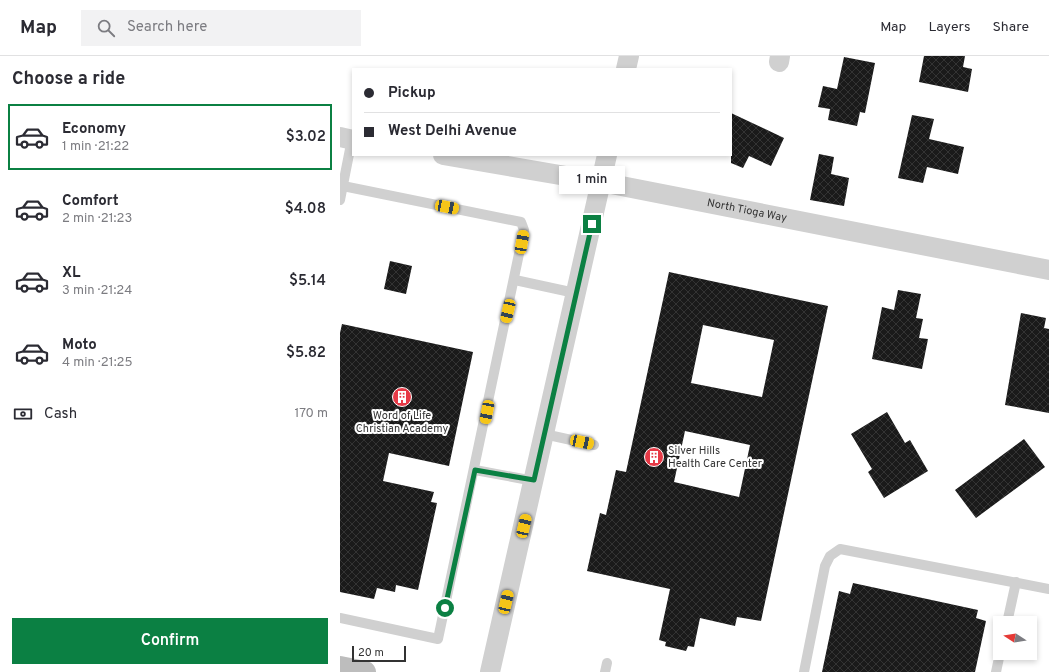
<!DOCTYPE html>
<html lang="en">
<head>
<meta charset="utf-8">
<style>
  :root { --surface:#fff; --page:#f2f2f3; --text:#2b2b33; --muted:#7c7c81; --line:#e1e1e2; --accent:#0b8043 }
  body { margin:0; font-family:Overpass,sans-serif; background:var(--page); color:var(--text); height:100vh; display:flex; flex-direction:column; font-size:15px; white-space:nowrap }
  * { box-sizing:border-box; margin:0 }
  p { font-size:13px; color:var(--muted) }
  .icon { flex:none; width:22px; height:22px; fill:none; stroke:currentColor; stroke-width:2; stroke-linecap:round; stroke-linejoin:round }
  .map { position:relative; flex:1; overflow:hidden }
  .details { display:flex; flex-direction:column; background:var(--surface); width:340px }
  .details>* { flex:none }
  .guide { position:absolute; left:12px; top:12px; width:380px; height:88px; border-radius:0px; box-shadow:0 2px 6px #0003; display:grid; align-content:center; height:88px; padding:0 12px; background:var(--surface) }
  .needle { width:26px; rotate:282deg }
  .fabs { position:absolute; left:653px; top:560px; display:grid; gap:8px }
  .fabs a { display:grid; place-items:center; width:44px; height:44px; border-radius:0px; background:var(--surface); box-shadow:0 2px 6px #0003; font-size:20px }
  .scale { position:absolute; left:12px; bottom:10px; width:54px; box-sizing:border-box; padding-left:4px; border:2px solid #333; border-top:0; font-size:11px; line-height:14px; white-space:nowrap; color:#333; -webkit-text-stroke:3px #fff; paint-order:stroke }
  .end { position:absolute; width:18px; height:18px; margin:-9px; border:5px solid #0b8043; background:#fff; box-shadow:0 0 0 2px #fff }
  .from { border-radius:50% }
  .bubble { position:absolute; height:28px; border-radius:0px; background:var(--surface); box-shadow:0 2px 6px #0003; font-size:13px; font-weight:600; line-height:28px; text-align:center }
  .car { position:absolute; width:12px; height:24px; margin:-12px -6px; border-radius:5px; box-shadow:0 0 3px 1px #0007; background:linear-gradient(#f5c518 24%,#345 0 40%,#f5c518 0 76%,#345 0 86%,#f5c518 0) }
  .guide b { display:flex; align-items:center; gap:14px; height:38px; font-size:15px }
  .guide b+b { border-top:1px solid var(--line) }
  .guide i { width:10px; height:10px; background:var(--text) }
  ul { padding:0; list-style:none }
  li { display:flex; align-items:center; gap:12px; height:66px; margin:0 8px 6px; padding:0 4px; border:2px solid transparent; border-radius:0px }
  li div { flex:1 }
  li b { display:block; font-size:15px }
  li em { font-style:normal; font-weight:600 }
  li.current { border-color:var(--accent) }
  li>.icon { width:36px; height:36px; stroke-width:1.5 }
  h2 { padding:0 12px; font-size:18px; line-height:48px }
  .pay { display:flex; align-items:center; gap:10px; height:44px; padding:0 12px; font-size:15px }
  .pay p { margin-inline-start:auto }
  .button { display:flex; gap:8px; margin-top:auto; padding:8px 12px }
  .button a { flex:1; height:46px; border-radius:0px; background:var(--accent); color:#fff; font-size:16px; font-weight:600; line-height:46px; text-align:center }
  header { display:flex; align-items:center; gap:24px; box-sizing:border-box; height:56px; padding:0 20px; background:var(--surface); border-bottom:1px solid var(--line) }
  header strong { font-size:19px }
  nav { display:flex; gap:22px; margin-inline-start:auto; font-size:14px }
  .search { width:280px; height:36px; background:var(--page); display:flex; align-items:center; gap:10px; box-sizing:border-box; padding:0 14px; border-radius:0px; color:var(--muted); font-size:15px }
  main { display:flex; flex:1; min-height:0 }
  .map>svg:first-child { display:block }
</style>
</head>
<body>
<header>
<strong>Map</strong>
<div class="search"><svg class="icon" aria-label="search" viewBox="0 0 24 24"><circle cx="10" cy="10" r="6"/><path d="M15 15l6 6"/></svg>Search here</div>
<nav><a>Map</a><a>Layers</a><a>Share</a></nav>
</header>
<main>
<section class="details">
<h2>Choose a ride</h2>
<ul>
<li class="current"><svg class="icon" aria-label="car" viewBox="0 0 24 24"><path d="M5 17H2v-5l4-1 3-4h7l3 4 3 1v5h-3M9 17h6M6 11h13"/><circle cx="7" cy="17" r="2"/><circle cx="17" cy="17" r="2"/></svg><div><b>Economy</b><p>1 min · 21:22</p></div><em>$3.02</em></li>
<li><svg class="icon" aria-label="car" viewBox="0 0 24 24"><path d="M5 17H2v-5l4-1 3-4h7l3 4 3 1v5h-3M9 17h6M6 11h13"/><circle cx="7" cy="17" r="2"/><circle cx="17" cy="17" r="2"/></svg><div><b>Comfort</b><p>2 min · 21:23</p></div><em>$4.08</em></li>
<li><svg class="icon" aria-label="car" viewBox="0 0 24 24"><path d="M5 17H2v-5l4-1 3-4h7l3 4 3 1v5h-3M9 17h6M6 11h13"/><circle cx="7" cy="17" r="2"/><circle cx="17" cy="17" r="2"/></svg><div><b>XL</b><p>3 min · 21:24</p></div><em>$5.14</em></li>
<li><svg class="icon" aria-label="car" viewBox="0 0 24 24"><path d="M5 17H2v-5l4-1 3-4h7l3 4 3 1v5h-3M9 17h6M6 11h13"/><circle cx="7" cy="17" r="2"/><circle cx="17" cy="17" r="2"/></svg><div><b>Moto</b><p>4 min · 21:25</p></div><em>$5.82</em></li>
</ul>
<div class="pay"><svg class="icon" aria-label="cash" viewBox="0 0 24 24"><path d="M3 7h18v10H3z"/><circle cx="12" cy="12" r="2"/></svg>Cash<p>170 m</p></div>
<div class="button"><a>Confirm</a></div>
</section>
<div class="map">
<svg width="709" height="616" viewBox="0 0 709 616">
  <defs>
    <pattern id="building-cross-hatch" width="8" height="8" patternUnits="userSpaceOnUse"><rect width="8" height="8" fill="#1a1a1a"/><path d="M0 0l8 8M0 8l8-8" fill="none" stroke="#333"/></pattern>
  </defs>
  <rect width="100%" height="100%" fill="#fff"/>
  <!-- building -->
  <path fill="url(#building-cross-hatch)" fill-rule="evenodd" d="M584,0H625L623,11L632,13L628,36L579,26Z
    M504,1L535,7L525,57L520,56L517,70L488,64L490,53L478,51L483,30L497,33Z
    M391,57L444,82L431,110L409,100L403,112L391,107Z
    M572,59L594,63L589,83L624,91L618,118L587,111L583,127L558,122Z
    M479,98L494,101L491,118L509,122L504,150L470,144Z
    M50,205L72,210L66,238L44,233Z
    M329,216L488,250L421,565L397,561L395,570L360,562L354,591L348,590L346,595L325,590L326,586L319,584L330,533L247,515L260,457L266,459L276,414L286,416ZM363,269L434,284L422,341L351,327ZM345,375L410,389L399,441L334,426Z
    M558,234L581,238L576,262L583,263L579,282L588,283L582,313L532,303L542,251L554,254Z
    M681,257L706,262L704,272L709,273V357L665,349Z
    M2,268L133,296L109,410L49,397L43,425L94,436L91,446L97,447L78,534L56,529L55,536L37,532L34,543L0,536V277Z
    M547,356L565,387L570,384L588,415L544,442L528,416L532,413L511,378Z
    M684,383L705,411L636,462L615,434Z
    M513,527L638,554L636,562L646,565L635,616H482L499,535L510,538Z"/>
  <g fill="none" stroke-linecap="round" stroke-linejoin="round">
    <!-- service -->
    <path stroke="#d0d0d0" stroke-width="10" d="M0,144L12,83
      M175,224L235,237
      M204,378L254,389
      M135,414L194,425
      M0,562L98,583L184,174L181,166L3,130
      M667,567L676,526
      M265,616L267,607
      M464,616L485,510L490,500L500,493L709,533
      M656,616L660,597"/>
    <!-- minor -->
    <g stroke="#d0d0d0" stroke-width="20">
      <path d="M439,6L440,0"/>
      <path d="M286,13L289,0"/>
      <path d="M0,81L13,84"/>
      <path id="s1" d="M103,99L261,126L709,214"/>
      <path d="M150,616L267,99"/>
    </g>
    <!-- secondary -->
    <path stroke="#bdbdbd" stroke-width="22" d="M0,611L25,616"/>
  </g>
  <g fill="none" stroke-linecap="round" stroke-linejoin="round">
    <!-- route -->
    <path stroke="#0b8043" stroke-width="5" d="M105,552L135,414L194,424L252,168"/>
  </g>
  <!-- icons -->
  <defs>
    <symbol id="building-disc" viewBox="-11 -11 22 22"><circle r="9.5" fill="#e63946" stroke="#fff"/><path d="M-4-6H4V6H1V3H-1V6H-4ZM-2.5-4.3h1.7v1.8h-1.7ZM.8-4.3h1.7v1.8H.8ZM-2.5-1h1.7V.8h-1.7ZM.8-1h1.7V.8H.8Z" fill="#fff"/></symbol>
  </defs>
  <g fill-rule="evenodd">
    <use href="#building-disc" x="51" y="330" width="22" height="22"/>
    <use href="#building-disc" x="303" y="390" width="22" height="22"/>
  </g>
  <g text-anchor="middle" dominant-baseline="central" stroke-width="4" stroke-linejoin="round" paint-order="stroke">
    <!-- street labels -->
    <g font-size="11" fill="#333" stroke="#fff">
      <text stroke="none"><textPath href="#s1" startOffset="309">North Tioga Way</textPath></text>
    </g>
    <!-- poi labels -->
    <g font-size="11" fill="#333" stroke="#fff">
      <text x="62" y="360">Word of Life<tspan x="62" dy="13">Christian Academy</tspan></text>
      <text x="328" y="395" text-anchor="start">Silver Hills<tspan x="328" dy="13">Health Care Center</tspan></text>
    </g>
  </g>
</svg>
<div class="fabs">
<a><svg class="needle" viewBox="-14 -14 28 28"><path d="M0-13l5 13h-10z" fill="#e53935"/><path d="M0 13l5-13h-10z" fill="#7c7c81"/></svg></a>
</div>
<div class="scale">20 m</div>
<i class="end from" style="left:105px;top:552px"></i>
<i class="end" style="left:252px;top:168px"></i>
<div class="bubble" style="left:219px;top:110px;width:66px">1 min</div>
<i class="car" style="left:107px;top:151px;rotate:101deg"></i>
<i class="car" style="left:182px;top:186px;rotate:10deg"></i>
<i class="car" style="left:168px;top:255px;rotate:193deg"></i>
<i class="car" style="left:147px;top:356px;rotate:191deg"></i>
<i class="car" style="left:242px;top:386px;rotate:102deg"></i>
<i class="car" style="left:184px;top:470px;rotate:13deg"></i>
<i class="car" style="left:166px;top:546px;rotate:13deg"></i>
<div class="guide">
<b><i class="from"></i>Pickup</b>
<b><i></i>West Delhi Avenue</b>
</div>
</div>
</main>
</body>
</html>
